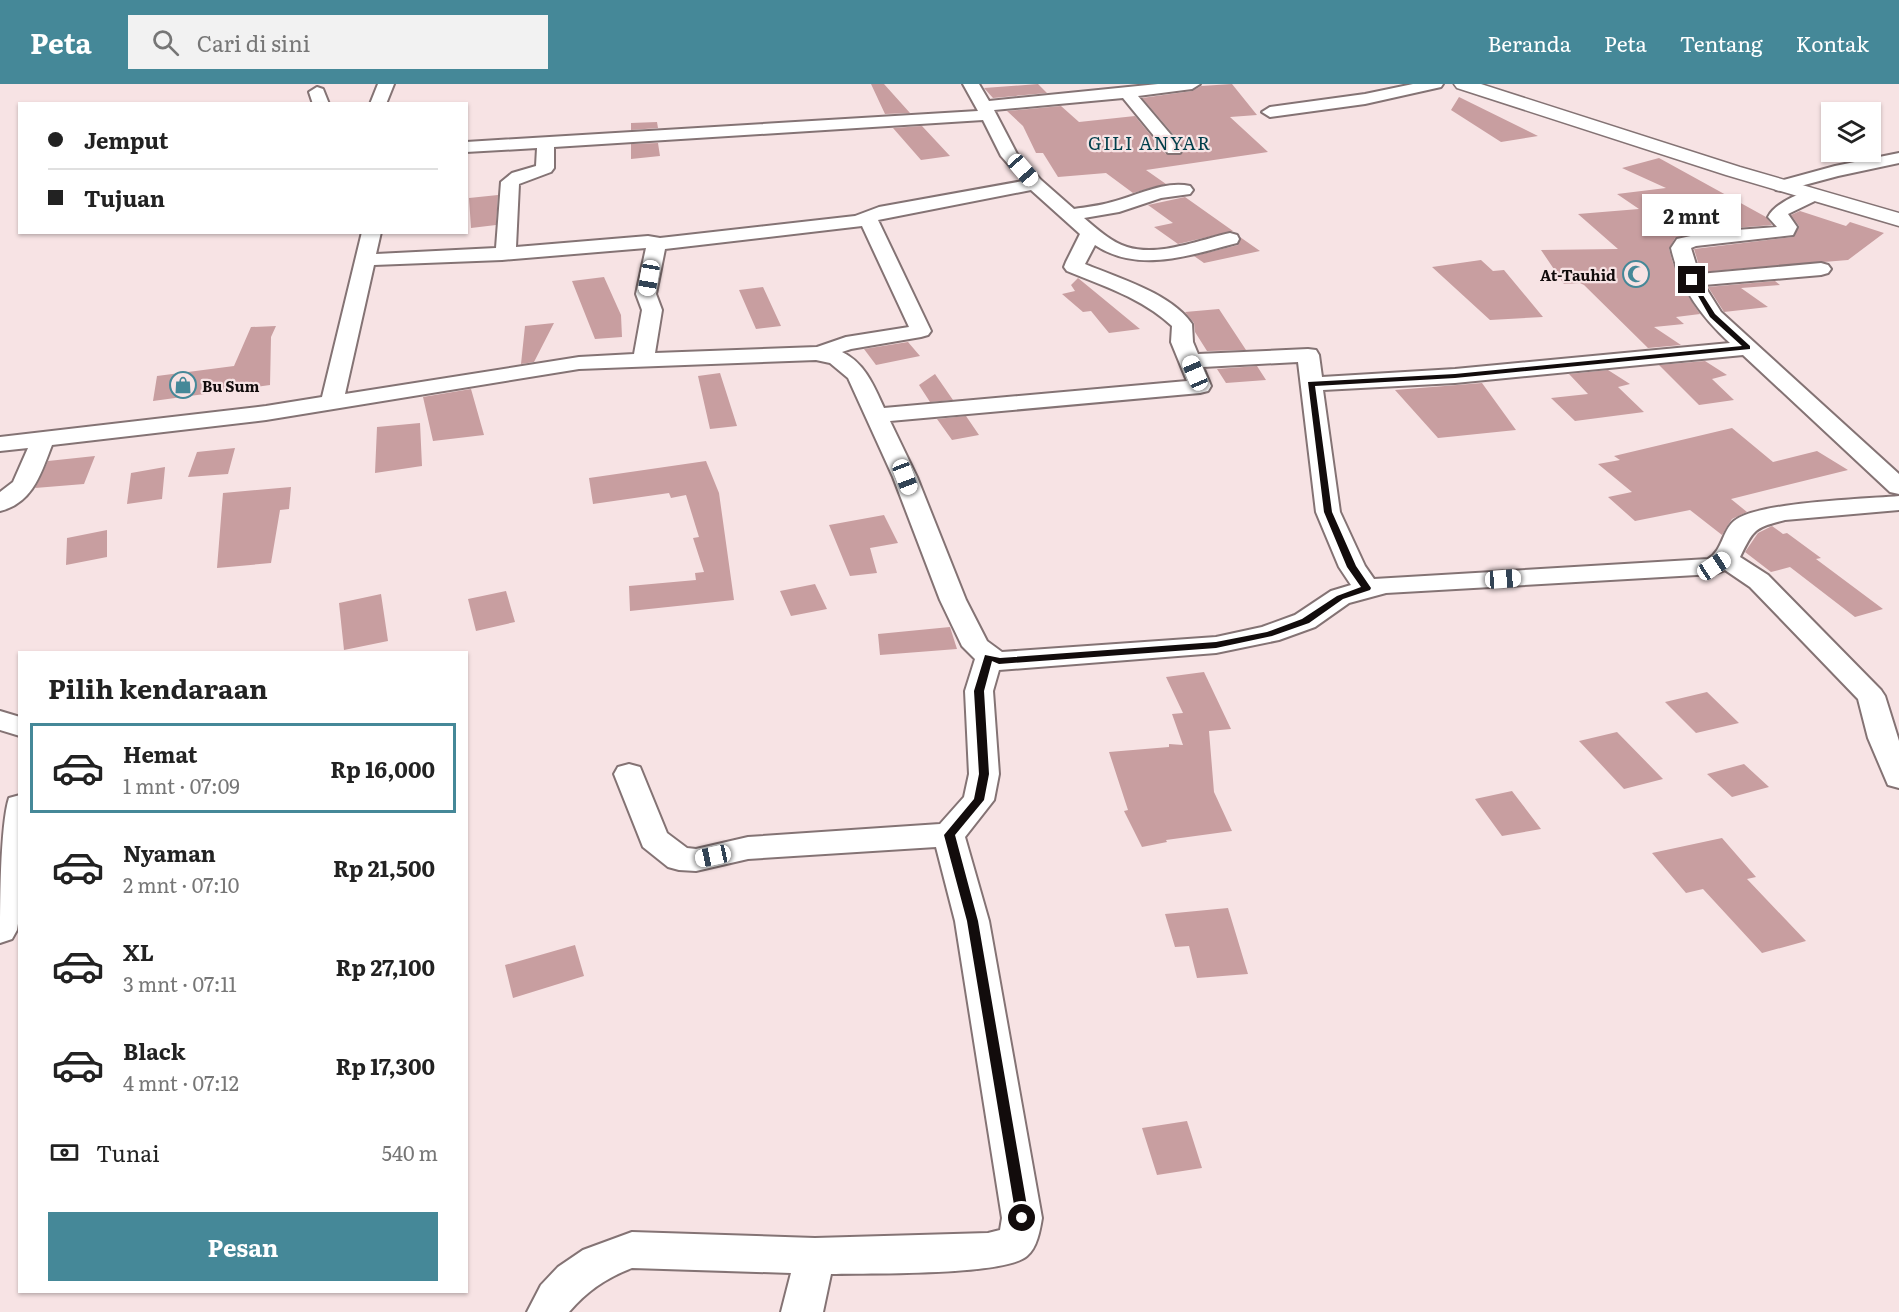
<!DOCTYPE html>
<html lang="id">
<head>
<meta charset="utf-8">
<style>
  :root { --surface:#fff; --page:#f2f2f2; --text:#222; --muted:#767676; --line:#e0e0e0; --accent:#458898 }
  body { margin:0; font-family:Literata,serif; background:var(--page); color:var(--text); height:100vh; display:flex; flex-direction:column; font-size:22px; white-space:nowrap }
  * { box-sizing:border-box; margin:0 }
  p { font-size:20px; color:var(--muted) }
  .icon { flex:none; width:33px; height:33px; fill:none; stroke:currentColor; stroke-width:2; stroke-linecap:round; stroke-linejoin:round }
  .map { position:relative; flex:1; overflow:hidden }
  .drawer { position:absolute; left:18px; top:567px; width:450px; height:642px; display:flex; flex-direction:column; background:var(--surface); border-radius:0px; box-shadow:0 2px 4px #0004 }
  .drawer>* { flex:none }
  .hud { position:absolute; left:18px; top:18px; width:450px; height:132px; border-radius:0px; box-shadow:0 2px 4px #0004; display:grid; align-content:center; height:132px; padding:0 30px; background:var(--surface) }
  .tools { position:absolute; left:1821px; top:18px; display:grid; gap:12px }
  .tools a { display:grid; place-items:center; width:60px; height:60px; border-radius:0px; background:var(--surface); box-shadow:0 2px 4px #0004; font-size:30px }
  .end { position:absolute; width:27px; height:27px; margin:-14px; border:8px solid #120c0c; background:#fff; box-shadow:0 0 0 3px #fff }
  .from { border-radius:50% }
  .bubble { position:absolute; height:42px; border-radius:0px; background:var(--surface); box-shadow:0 2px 4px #0004; font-size:20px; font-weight:700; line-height:42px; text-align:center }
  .car { position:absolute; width:18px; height:36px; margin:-18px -9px; border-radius:8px; box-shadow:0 0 4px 2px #0007; background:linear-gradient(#fff 24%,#345 0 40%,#fff 0 76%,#345 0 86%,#fff 0) }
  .hud b { display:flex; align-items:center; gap:21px; height:57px; font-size:22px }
  .hud b+b { border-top:2px solid var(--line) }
  .hud i { width:15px; height:15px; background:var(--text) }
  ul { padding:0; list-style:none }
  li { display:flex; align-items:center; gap:18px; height:90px; margin:0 12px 9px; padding:0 18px; border:3px solid transparent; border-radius:0px }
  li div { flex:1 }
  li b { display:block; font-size:22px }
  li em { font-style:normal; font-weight:700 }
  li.selected { border-color:var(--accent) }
  li>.icon { width:54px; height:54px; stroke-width:1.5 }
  h2 { padding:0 30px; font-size:27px; line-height:72px }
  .pay { display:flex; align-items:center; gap:15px; height:66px; padding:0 30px; font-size:22px }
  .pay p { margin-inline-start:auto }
  .primary-button { display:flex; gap:12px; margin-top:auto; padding:12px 30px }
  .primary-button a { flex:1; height:69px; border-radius:0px; background:var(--accent); color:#fff; font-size:24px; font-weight:700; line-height:69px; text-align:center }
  header { display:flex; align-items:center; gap:36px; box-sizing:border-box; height:84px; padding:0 30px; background:var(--accent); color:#fff }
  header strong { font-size:28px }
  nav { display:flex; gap:33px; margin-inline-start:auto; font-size:21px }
  .search { width:420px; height:54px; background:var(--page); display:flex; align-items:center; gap:15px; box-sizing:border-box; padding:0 21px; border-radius:0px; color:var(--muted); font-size:22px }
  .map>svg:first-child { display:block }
</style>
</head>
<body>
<header>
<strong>Peta</strong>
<div class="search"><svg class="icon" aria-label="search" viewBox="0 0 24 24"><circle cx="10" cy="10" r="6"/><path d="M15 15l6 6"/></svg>Cari di sini</div>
<nav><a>Beranda</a><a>Peta</a><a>Tentang</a><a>Kontak</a></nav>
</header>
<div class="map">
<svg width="1899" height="1228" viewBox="0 0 1899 1228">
  <rect width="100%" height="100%" fill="#f7e3e4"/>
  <!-- building -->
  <path fill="#c89ea0" d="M871,0H884L910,29L885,30Z
    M1038,0L1047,9L993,14L984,4Z
    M1232,0L1257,31L1230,33L1268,68L1146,86L1166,100L1133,109L1106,89L1058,93L1043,69H1036L1023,42L1007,27L1061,22L1079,38L1135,32L1166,70L1180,71L1185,64L1142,14L1192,7L1201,2Z
    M1459,13L1538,52L1501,58L1451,26Z
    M657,38L658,44L631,46V39Z
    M922,42L950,72L921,76L893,44Z
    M658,59L660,72L631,75V60Z
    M1659,74L1766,133L1772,141L1709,146L1675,154L1669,165L1673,179L1684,206L1700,230L1676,233L1684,240L1654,243L1681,261L1648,264L1584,201L1580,199L1564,200L1541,166L1618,165L1578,130L1639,125L1617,110L1666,104L1622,84Z
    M498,111L496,141L471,144L469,114Z
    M1185,113L1233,147L1178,160L1154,143L1173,139L1148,121Z
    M1800,127L1846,142L1850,138L1884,149L1848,176L1701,188L1694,165L1793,153L1799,142L1791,131Z
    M1240,153L1260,167L1204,179L1194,172L1238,161Z
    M1481,176L1493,187L1504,186L1543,233L1490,236L1432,183Z
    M604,193L621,231L622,253L595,255L572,197Z
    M1078,194L1106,217L1140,245L1109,249L1091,227L1083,228L1062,210L1075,207L1071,201Z
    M1775,197L1780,201L1741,204L1768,223L1724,228L1708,203Z
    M763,203L781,242L756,245L739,206Z
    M1219,225L1246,266L1207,267L1195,248L1194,239L1185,228Z
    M554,239L534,278L521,280L525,242Z
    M276,242L271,253L270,301L153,317L157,292L234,282L251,243Z
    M908,258L920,272L876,281L864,265Z
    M1705,277L1727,291L1712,295L1734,316L1699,321L1659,281Z
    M1257,282L1266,296L1226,299L1217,285Z
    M1608,286L1630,300L1618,303L1644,328L1575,337L1551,314L1588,310L1569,290Z
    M720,289L737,342L710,345L698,292Z
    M935,290L953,316L930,318L919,301Z
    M1482,299L1516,346L1438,354L1395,306Z
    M471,305L484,351L433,357L423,313Z
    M966,332L979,351L952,356L937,335Z
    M420,339L422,382L375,389L377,343Z
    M1732,344L1773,378L1817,367L1848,386L1731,415L1747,428L1732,435L1722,451L1690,426L1635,437L1608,413L1632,408L1598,380L1620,376L1614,372Z
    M235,364L228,390L188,393L197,368Z
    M95,372L84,400L35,404L48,377Z
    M706,377L719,409L734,516L630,527L629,502L696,496L695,489L704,488L693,454L699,453L686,411L671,414L669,409L593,420L589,394Z
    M165,383L162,415L127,420L131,389Z
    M291,403L289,425L280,426L271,479L217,484L223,409Z
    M884,431L898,459L870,464L877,489L850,492L829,441Z
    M1772,442L1783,450L1787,449L1821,474L1816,475L1883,525L1855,533L1790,483L1771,488L1745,468L1758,449Z
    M107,446V473L66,481L67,454Z
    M815,500L827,525L791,532L780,507Z
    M506,507L515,538L476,547L468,515Z
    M381,510L388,557L344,566L339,519Z
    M950,543L957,565L880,571L878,550Z
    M1204,588L1231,645L1209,647L1214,708L1232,747L1166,756L1167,758L1142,763L1124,727L1128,726L1109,668L1169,663V660L1183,661L1172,630L1183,629L1166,593Z
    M1707,608L1739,639L1696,649L1665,618Z
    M1617,648L1663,695L1624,705L1579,657Z
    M1744,680L1769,703L1732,713L1707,690Z
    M1512,707L1541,745L1502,752L1475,715Z
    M1722,754L1756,793L1747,795L1806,857L1762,869L1703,805L1686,809L1652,769Z
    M1228,824L1248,890L1197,894L1189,862L1175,863L1165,830Z
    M575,861L584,892L513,914L505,881Z
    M1187,1037L1202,1084L1157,1091L1142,1044Z"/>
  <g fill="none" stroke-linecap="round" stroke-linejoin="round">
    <defs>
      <path id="minor" d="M378,0H394L386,20H370Z
        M963,0H979L989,17L1158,0H1200L1192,5L1138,12L1183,65L1180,69H1168L1123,14L994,26L1017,70L1041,96L1074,125C1086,123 1099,122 1112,118C1136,112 1165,96 1190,102L1193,106L1190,110L1161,114L1119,128L1084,134C1097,145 1111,158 1127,163C1159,173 1199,156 1230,149L1237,151L1239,155L1237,159C1190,171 1139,190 1095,161L1085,180C1118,194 1171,209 1192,240L1193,258L1198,270L1308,265L1316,266L1319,271L1322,293L1455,285L1730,259C1701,232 1680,204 1671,164L1677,155L1709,148L1777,143L1768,133C1774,120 1805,104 1819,107L1822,111L1819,115L1788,130L1797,143L1793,151L1696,162L1691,164L1699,190L1821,179L1828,181L1831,185L1828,189L1821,191L1704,201L1721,228L1899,390V410L1890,408L1743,271L1455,299L1323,306L1340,428L1365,482L1374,495L1708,475C1723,466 1722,447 1734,437C1756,418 1866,415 1899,412V426L1785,436C1754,444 1754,445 1740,473L1768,491L1881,606L1885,612L1899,657V704L1888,701L1868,654L1858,615L1750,503L1725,486L1714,490L1386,509L1349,519L1315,543L1279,556L1216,569L999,586L993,607L999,690L994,716L965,753L989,837L1042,1134C1040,1146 1037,1164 1027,1172C1004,1192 868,1189 831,1190L823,1228H781L791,1189L632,1184C606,1194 587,1207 569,1228H527L541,1201L558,1183L583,1166L632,1148L815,1154L988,1149L1000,1146L1002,1134L955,837L936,763L748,775L696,787L679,786L668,783L643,763L614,690L618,683L629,680L640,683L667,749L687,764L696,765L748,753L940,740L964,713L969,690L965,607L975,575L962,562L940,516L893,393L848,294L830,279L816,276L579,285L266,336L52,361C41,389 33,419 0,427V408L13,398L28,364L0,367V353L266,322L322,313L362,148H381L376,170L496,164L501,98L512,89L536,82L537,64L466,68V58L978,27ZM983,36L1001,72L1023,97L879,123L855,132L660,154L648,152L516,163L519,100L551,88L554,84V63ZM1031,106L1080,150L1066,178L1064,183L1067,187C1103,202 1142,214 1172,242L1171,258L1187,297L884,324C874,302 865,279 842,268L851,265L921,253L928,251L931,247L878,136ZM862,142L909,243L846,253L817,263L655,269L662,226L656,210L665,165ZM646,164L636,210L642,226L634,270L579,273L345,310L374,181L502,176ZM1298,278L1316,428L1339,483L1351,501L1331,507L1295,531L1262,543L1216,553L1002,568L987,557L966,516L917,393L890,337L1200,309L1208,307L1211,302L1203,283Z
        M1413,0H1443L1441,3L1365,20L1270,33L1262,28L1270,23L1365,10Z
        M317,3L323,5L329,20H313L309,8Z
        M1899,69V79L1838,92L1782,107L1776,106L1773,102L1776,98L1835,82Z
        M0,627L20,633V652L0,646Z
        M20,711V827L17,846L12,855L0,859C0,824 0,742 9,714Z"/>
      <path id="trunk" d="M1454,0H1481L1740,83L1899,129V142L1726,91L1457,4Z"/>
    </defs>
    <!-- minor casing -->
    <use href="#minor" stroke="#847374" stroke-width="4"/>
    <!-- trunk casing -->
    <use href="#trunk" stroke="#847374" stroke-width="3"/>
    <!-- minor -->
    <use href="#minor" fill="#fff" fill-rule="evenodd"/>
    <!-- trunk -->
    <use href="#trunk" fill="#fff" fill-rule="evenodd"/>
  </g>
  <!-- route -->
  <path fill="#120c0c" d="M1692,194L1715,230L1750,262V265L1455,294L1315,302L1332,428L1356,482L1371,504L1370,506L1343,515L1309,539L1272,552L1216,564L999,580L992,577L984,607L989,690L984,716L955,751L978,837L1029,1134L1027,1139H1017L967,837L944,751L974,715L979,690L974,607L985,571L1000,574L1216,558L1267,548L1302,535L1337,512L1361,503L1347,483L1324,428L1308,298L1455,290L1742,262L1710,233L1689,196Z"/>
  <!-- icons -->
  <defs>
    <symbol id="mosque-ring" viewBox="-11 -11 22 22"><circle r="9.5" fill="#f7e3e4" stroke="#458898" stroke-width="1.5"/><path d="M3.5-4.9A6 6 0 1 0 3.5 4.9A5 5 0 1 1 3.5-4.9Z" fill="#458898"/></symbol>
    <symbol id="shop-ring" viewBox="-11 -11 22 22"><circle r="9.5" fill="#f7e3e4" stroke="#458898" stroke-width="1.5"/><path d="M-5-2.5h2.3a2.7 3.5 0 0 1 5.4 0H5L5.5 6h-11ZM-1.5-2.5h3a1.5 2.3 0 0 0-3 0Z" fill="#458898"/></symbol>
  </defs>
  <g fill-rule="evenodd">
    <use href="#mosque-ring" x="1621" y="175" width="30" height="30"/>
    <use href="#shop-ring" x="168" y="286" width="30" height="30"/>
  </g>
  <g text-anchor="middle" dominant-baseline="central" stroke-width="4.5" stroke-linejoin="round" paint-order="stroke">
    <!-- far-poi labels -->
    <g font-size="15" font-weight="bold" fill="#120c0c" stroke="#f7e3e4" text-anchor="end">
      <text x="1616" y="190">At-Tauhid</text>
      <text x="202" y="301" text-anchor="start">Bu Sum</text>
    </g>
    <!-- far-quarter labels -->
    <g font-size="18" letter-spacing="1.5" fill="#003f4b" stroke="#f7e3e4">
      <text x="1150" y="58">GILI ANYAR</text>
    </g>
  </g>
</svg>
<div class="tools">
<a><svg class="icon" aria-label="layers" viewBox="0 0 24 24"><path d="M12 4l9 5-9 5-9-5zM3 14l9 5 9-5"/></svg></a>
</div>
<i class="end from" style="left:1022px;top:1134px"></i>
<i class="end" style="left:1692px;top:196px"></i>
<div class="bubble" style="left:1642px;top:110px;width:99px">2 mnt</div>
<i class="car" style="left:1023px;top:86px;rotate:139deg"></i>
<i class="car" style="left:649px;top:194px;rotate:190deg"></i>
<i class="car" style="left:1195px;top:289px;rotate:337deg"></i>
<i class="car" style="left:905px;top:393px;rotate:159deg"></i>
<i class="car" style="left:1714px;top:482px;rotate:57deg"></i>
<i class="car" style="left:1503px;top:495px;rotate:86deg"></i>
<i class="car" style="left:713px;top:772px;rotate:258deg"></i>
<div class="hud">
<b><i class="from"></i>Jemput</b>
<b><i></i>Tujuan</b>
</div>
<section class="drawer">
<h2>Pilih kendaraan</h2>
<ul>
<li class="selected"><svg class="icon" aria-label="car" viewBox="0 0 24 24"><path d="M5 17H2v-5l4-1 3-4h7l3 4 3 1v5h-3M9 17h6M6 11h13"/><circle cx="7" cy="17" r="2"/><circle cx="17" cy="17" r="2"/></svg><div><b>Hemat</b><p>1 mnt · 07:09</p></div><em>Rp 16,000</em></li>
<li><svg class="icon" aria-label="car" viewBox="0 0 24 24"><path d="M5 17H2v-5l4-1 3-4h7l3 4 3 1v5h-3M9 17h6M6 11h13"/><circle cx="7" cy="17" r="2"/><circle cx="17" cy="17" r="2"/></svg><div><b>Nyaman</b><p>2 mnt · 07:10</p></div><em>Rp 21,500</em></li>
<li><svg class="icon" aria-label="car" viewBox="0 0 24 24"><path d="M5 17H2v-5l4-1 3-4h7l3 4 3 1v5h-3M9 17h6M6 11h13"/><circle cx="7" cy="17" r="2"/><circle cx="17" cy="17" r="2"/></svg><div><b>XL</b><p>3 mnt · 07:11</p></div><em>Rp 27,100</em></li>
<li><svg class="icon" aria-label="car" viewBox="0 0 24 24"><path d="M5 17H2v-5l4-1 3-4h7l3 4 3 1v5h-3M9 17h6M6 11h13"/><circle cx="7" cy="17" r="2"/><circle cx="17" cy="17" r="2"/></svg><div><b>Black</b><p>4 mnt · 07:12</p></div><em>Rp 17,300</em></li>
</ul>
<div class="pay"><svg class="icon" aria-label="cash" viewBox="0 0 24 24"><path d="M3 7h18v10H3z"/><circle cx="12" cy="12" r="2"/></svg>Tunai<p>540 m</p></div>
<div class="primary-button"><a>Pesan</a></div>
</section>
</div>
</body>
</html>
